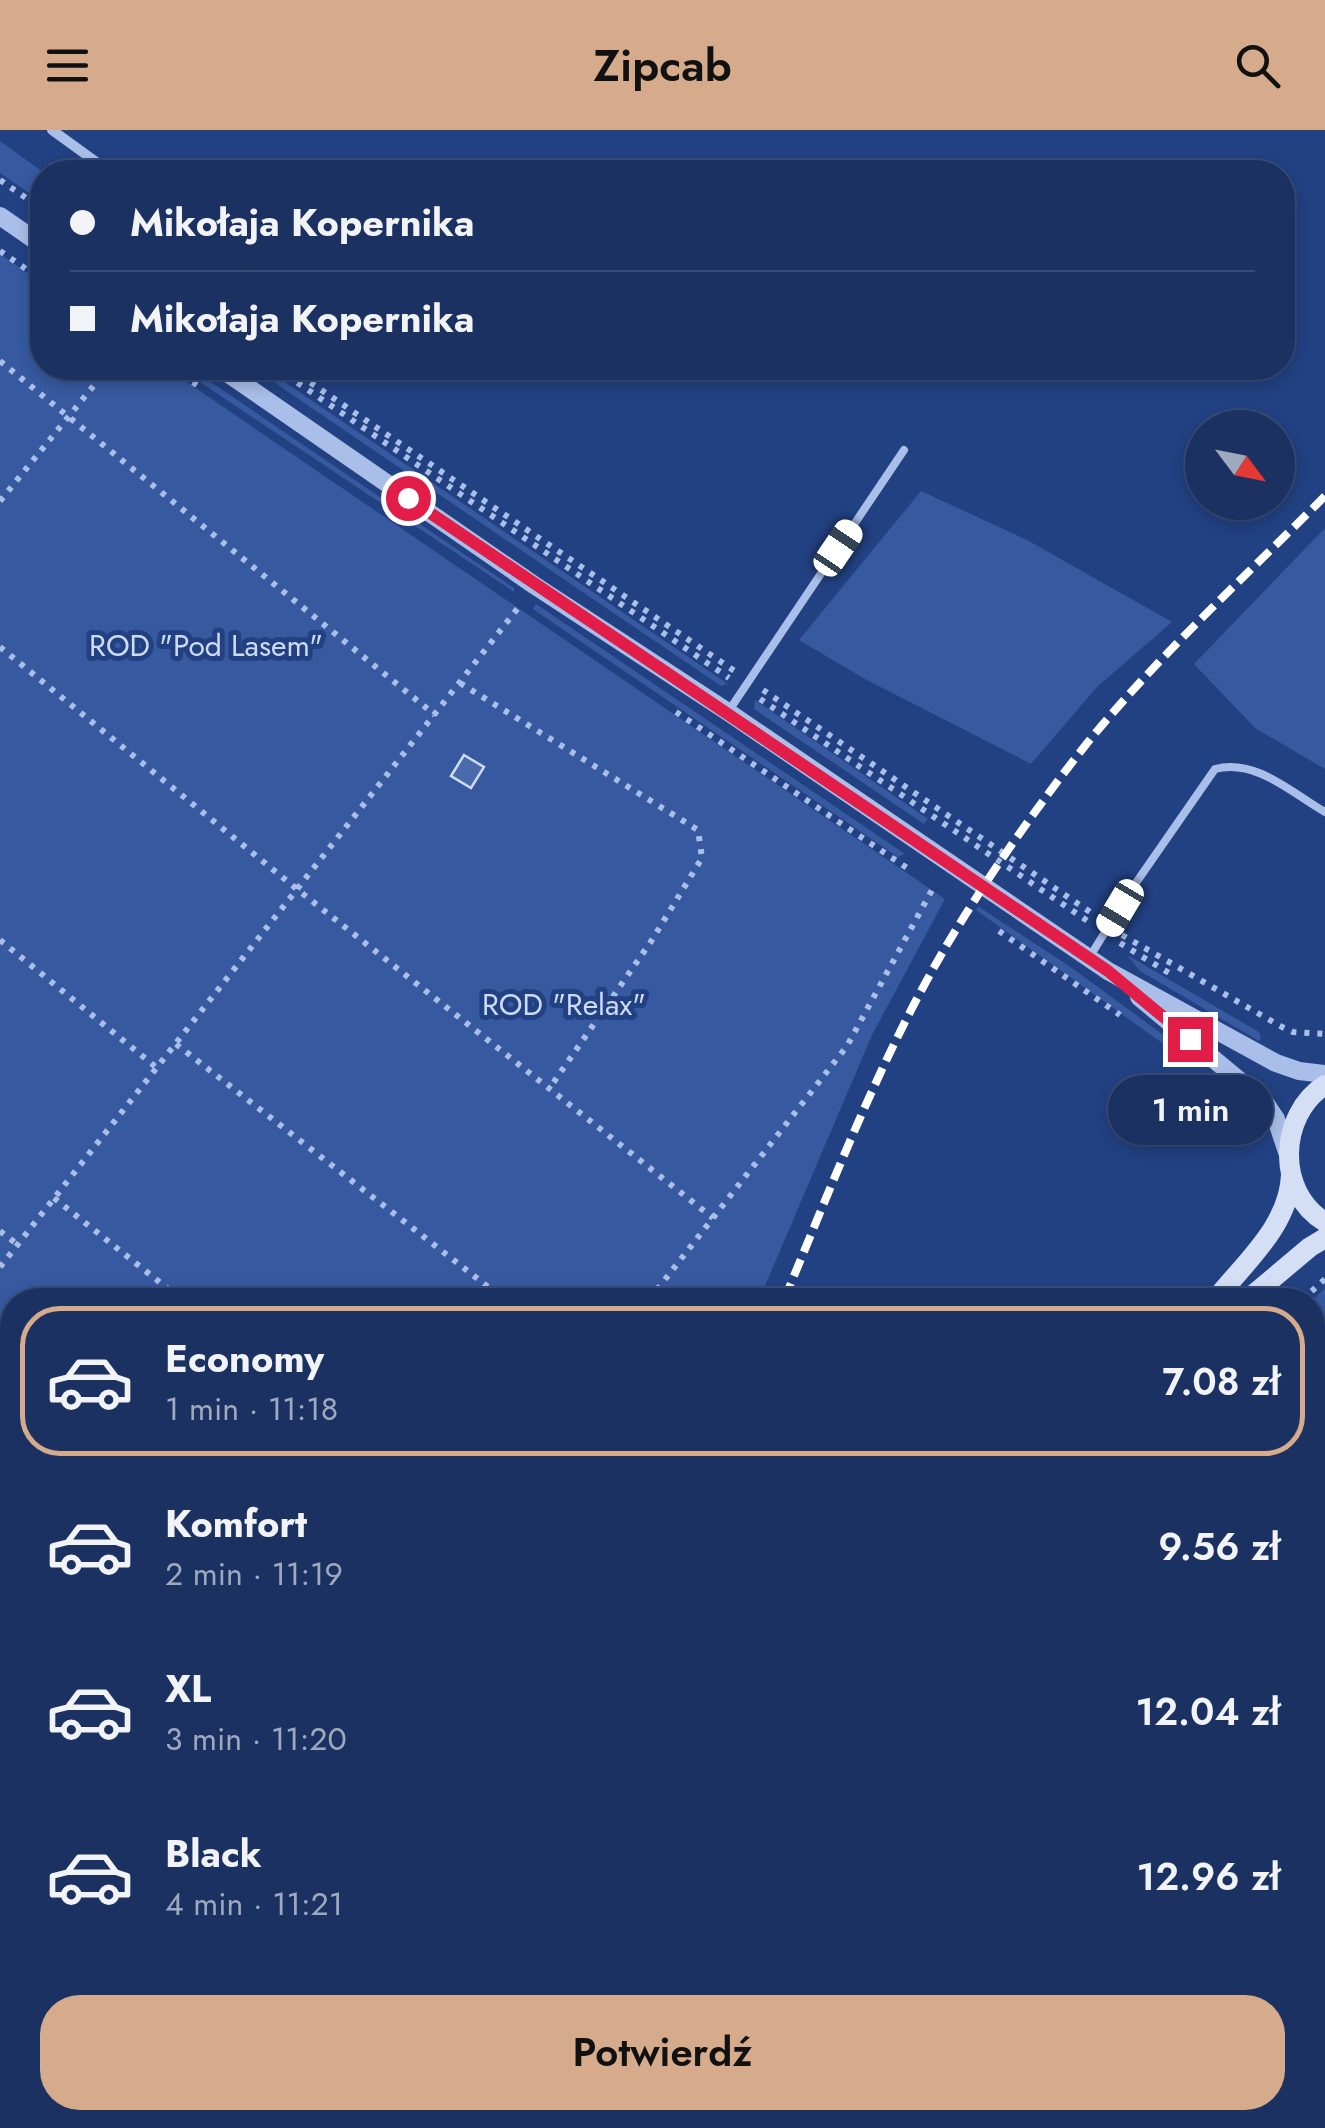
<!DOCTYPE html>
<html lang="pl">
<head>
<meta charset="utf-8">
<style>
  :root { --surface:#1a3162; --page:#233968; --text:#f1f3f6; --muted:#9fa9be; --line:#384c77; --accent:#d6ab8b }
  body { margin:0; font-family:Jost,sans-serif; background:var(--page); color:var(--text); height:100vh; display:flex; flex-direction:column; font-size:38px; white-space:nowrap }
  * { box-sizing:border-box; margin:0 }
  p { font-size:32px; color:var(--muted) }
  .icon { flex:none; width:55px; height:55px; fill:none; stroke:currentColor; stroke-width:2; stroke-linecap:round; stroke-linejoin:round }
  .map { position:relative; flex:1; overflow:hidden }
  .panel { position:absolute; left:0px; top:1158px; width:1325px; height:842px; display:flex; flex-direction:column; background:var(--surface); border-radius:40px 40px 0 0; box-shadow:0 5px 15px #0003,0 0 0 2px var(--line) }
  .panel>* { flex:none }
  .hud { position:absolute; left:30px; top:30px; width:1265px; height:220px; border-radius:40px; box-shadow:0 5px 15px #0003,0 0 0 2px var(--line); display:grid; align-content:center; height:220px; padding:0 40px; background:var(--surface) }
  .needle { width:65px; rotate:122deg }
  .fabs { position:absolute; left:1185px; top:280px; display:grid; gap:20px }
  .fabs a { display:grid; place-items:center; width:110px; height:110px; border-radius:50%; background:var(--surface); box-shadow:0 5px 15px #0003,0 0 0 2px var(--line); font-size:50px }
  .end { position:absolute; width:45px; height:45px; margin:-22px; border:12px solid #e11d48; background:#fff; box-shadow:0 0 0 5px #fff }
  .from { border-radius:50% }
  .bubble { position:absolute; height:70px; border-radius:35px; background:var(--surface); box-shadow:0 5px 15px #0003,0 0 0 2px var(--line); font-size:32px; font-weight:600; line-height:70px; text-align:center }
  .car { position:absolute; width:30px; height:60px; margin:-30px -15px; border-radius:12px; box-shadow:0 0 8px 2px #0007; background:linear-gradient(#fff 24%,#345 0 40%,#fff 0 76%,#345 0 86%,#fff 0) }
  .hud b { display:flex; align-items:center; gap:35px; height:95px; font-size:38px }
  .hud b+b { border-top:2px solid var(--line) }
  .hud i { width:25px; height:25px; background:var(--text) }
  ul { padding:18px 0 0; list-style:none }
  li { display:flex; align-items:center; gap:30px; height:150px; margin:0 20px 15px; padding:0 20px; border:5px solid transparent; border-radius:40px }
  li div { flex:1 }
  li b { display:block; font-size:38px }
  li em { font-style:normal; font-weight:600 }
  li.selected { border-color:var(--accent) }
  li>.icon { width:90px; height:90px; stroke-width:1.5 }
  .button { display:flex; gap:20px; margin-top:auto; padding:20px 40px }
  .button a { flex:1; height:115px; border-radius:40px; background:var(--accent); color:#111; font-size:40px; font-weight:600; line-height:115px; text-align:center }
  header { display:flex; justify-content:space-between; align-items:center; height:130px; padding:0 40px; background:var(--accent); color:#111; font-size:45px; font-weight:600 }
  .map>svg:first-child { display:block }
</style>
</head>
<body>
<header><svg class="icon" aria-label="menu" viewBox="0 0 24 24"><path d="M4 6h16M4 12h16M4 18h16"/></svg>Zipcab<svg class="icon" aria-label="search" viewBox="0 0 24 24"><circle cx="10" cy="10" r="6"/><path d="M15 15l6 6"/></svg></header>
<div class="map">
<svg width="1325" height="1998" viewBox="0 0 1325 1998">
  <rect width="100%" height="100%" fill="#224182"/>
  <!-- green -->
  <path fill="#3659a0" d="M0,11L43,42L42,72L0,43Z
    M0,124L42,153V238H166L945,769L872,905L759,1170H12V1988H420L416,1998H0Z
    M179,238H190L514,458V462Z
    M253,238H264L728,554L721,556Z
    M921,361L1027,410L1172,492L1097,557L1031,634L863,548L799,510Z
    M1325,398V639L1255,598L1194,534Z
    M536,474L905,724L898,727L533,479Z
    M755,570L928,689L924,694L754,579Z
    M979,777L1072,838L1181,918L1179,925L976,780Z
    M1127,825L1259,902L1261,908L1259,911L1140,841Z
    M1325,1158V1998H792L797,1988H1312V1171Z"/>
  <!-- building -->
  <path fill="#4b6aab" stroke="#cddbf6" stroke-width="2.5" d="M464,625L484,637L471,658L451,646Z"/>
  <g fill="none" stroke-linecap="round" stroke-linejoin="round">
    <!-- path -->
    <path stroke="#a9bee8" stroke-width="6" stroke-dasharray="5 8" stroke-linecap="butt" d="M0,50L42,79
      M0,121L42,150
      M0,231L435,585
      M171,238L203,259
      M276,238L729,548
      M289,238L736,542
      M0,371L108,238
      M0,517L298,760L713,1088
      M460,553L698,700L702,728L652,810L549,959
      M763,560L1096,786
      M760,569L1089,792
      M676,582L910,740
      M999,801L1120,885
      M1122,805L1282,897L1293,902L1325,904
      M0,810L157,938
      M1120,813L1169,843
      M176,914L505,1170
      M54,1068L182,1170
      M0,1101L18,1115
      M0,1137L518,478
      M649,1170L847,916L932,760
      M1302,1170L1325,1149
      M0,1273L12,1283
      M0,1525L12,1535
      M0,1772L12,1782
      M272,1988L285,1998
      M1151,1988L1166,1998
      M0,1994L12,1979
      M783,1998L787,1988"/>
    <!-- service -->
    <path stroke="#a9bee8" stroke-width="8" d="M728,582L904,320
      M1089,828L1131,760L1215,639C1255,628 1292,663 1325,682"/>
    <!-- minor -->
    <path stroke="#a9bee8" stroke-width="10" d="M52,0L110,42"/>
    <!-- tertiary -->
    <path stroke="#a9bee8" stroke-width="18" d="M0,86L42,115
      M220,238L534,455L728,582L1108,841L1276,933L1299,941L1325,944
      M1139,867L1264,971L1276,989L1287,1022"/>
    <!-- secondary -->
    <path stroke="#d4dff6" stroke-width="20" d="M1325,955C1278,985 1276,1063 1325,1092
      M1215,1170C1245,1132 1289,1096 1291,1045
      M1247,1170L1310,1117L1325,1108
      M727,1998L732,1988"/>
    <!-- rail -->
    <path stroke="#fff" stroke-width="8" stroke-dasharray="18 8" stroke-linecap="butt" d="M784,1170C839,1038 891,900 969,779C1005,722 1046,665 1088,612C1160,524 1246,446 1325,366
      M441,1998L445,1988"/>
  </g>
  <g fill="none" stroke-linecap="round" stroke-linejoin="round">
    <!-- route -->
    <path stroke="#e11d48" stroke-width="12" d="M408,368L1108,841L1190,909"/>
  </g>
  <g text-anchor="middle" dominant-baseline="central" stroke-width="10" stroke-linejoin="round" paint-order="stroke">
    <!-- park labels -->
    <g font-size="30" fill="#cddbf6" stroke="#224182">
      <text x="206" y="515">ROD "Pod Lasem"</text>
      <text x="564" y="874">ROD "Relax"</text>
    </g>
  </g>
</svg>
<div class="fabs">
<a><svg class="needle" viewBox="-14 -14 28 28"><path d="M0-13l5 13h-10z" fill="#e53935"/><path d="M0 13l5-13h-10z" fill="#9fa9be"/></svg></a>
</div>
<i class="end from" style="left:408px;top:368px"></i>
<i class="end" style="left:1190px;top:909px"></i>
<div class="bubble" style="left:1108px;top:945px;width:165px">1 min</div>
<i class="car" style="left:838px;top:418px;rotate:34deg"></i>
<i class="car" style="left:1120px;top:778px;rotate:211deg"></i>
<div class="hud">
<b><i class="from"></i>Mikołaja Kopernika</b>
<b><i></i>Mikołaja Kopernika</b>
</div>
<section class="panel">
<ul>
<li class="selected"><svg class="icon" aria-label="car" viewBox="0 0 24 24"><path d="M5 17H2v-5l4-1 3-4h7l3 4 3 1v5h-3M9 17h6M6 11h13"/><circle cx="7" cy="17" r="2"/><circle cx="17" cy="17" r="2"/></svg><div><b>Economy</b><p>1 min · 11:18</p></div><em>7.08 zł</em></li>
<li><svg class="icon" aria-label="car" viewBox="0 0 24 24"><path d="M5 17H2v-5l4-1 3-4h7l3 4 3 1v5h-3M9 17h6M6 11h13"/><circle cx="7" cy="17" r="2"/><circle cx="17" cy="17" r="2"/></svg><div><b>Komfort</b><p>2 min · 11:19</p></div><em>9.56 zł</em></li>
<li><svg class="icon" aria-label="car" viewBox="0 0 24 24"><path d="M5 17H2v-5l4-1 3-4h7l3 4 3 1v5h-3M9 17h6M6 11h13"/><circle cx="7" cy="17" r="2"/><circle cx="17" cy="17" r="2"/></svg><div><b>XL</b><p>3 min · 11:20</p></div><em>12.04 zł</em></li>
<li><svg class="icon" aria-label="car" viewBox="0 0 24 24"><path d="M5 17H2v-5l4-1 3-4h7l3 4 3 1v5h-3M9 17h6M6 11h13"/><circle cx="7" cy="17" r="2"/><circle cx="17" cy="17" r="2"/></svg><div><b>Black</b><p>4 min · 11:21</p></div><em>12.96 zł</em></li>
</ul>
<div class="button"><a>Potwierdź</a></div>
</section>
</div>
</body>
</html>
